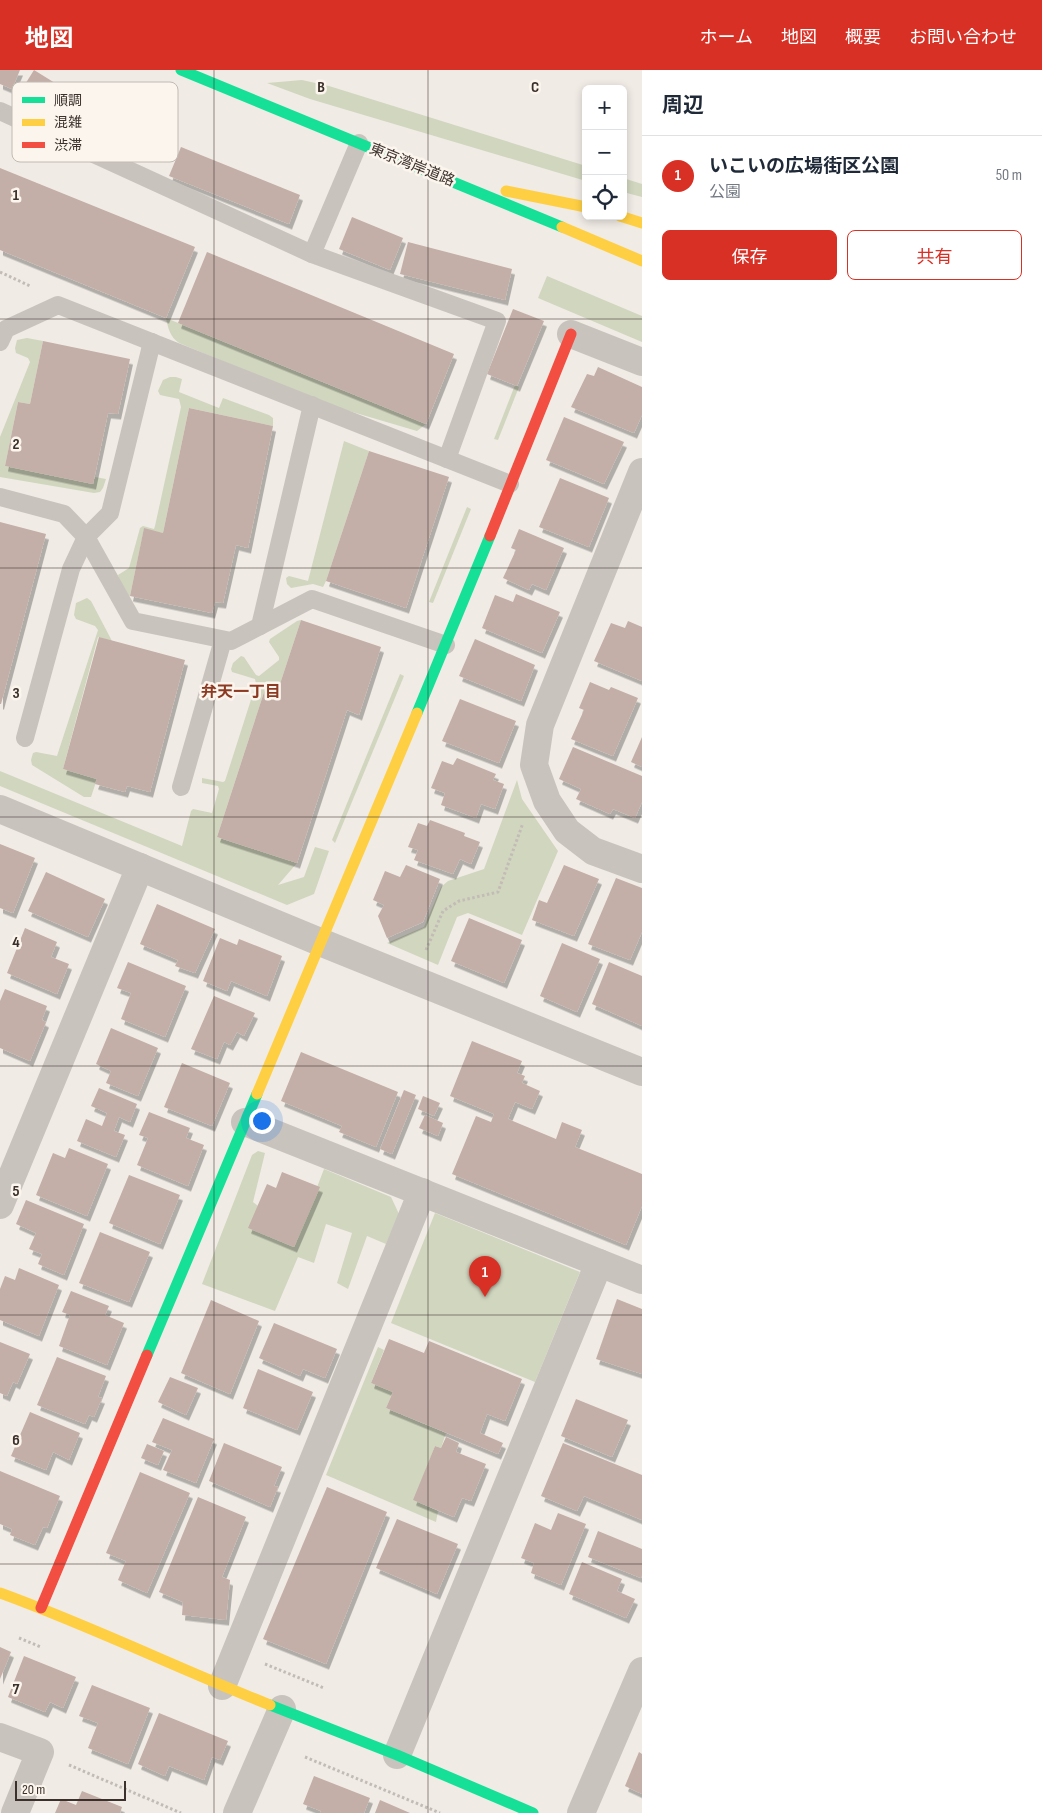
<!DOCTYPE html>
<html lang="ja">
<head>
<meta charset="utf-8">
<style>
  body { margin:0; font-family:"Sofia Sans Condensed","Noto Sans JP",sans-serif; background:#f2f2f3; color:#1f2937 }
  .controls { position:absolute; right:15px; top:15px; display:grid; overflow:hidden; border-radius:8px; box-shadow:0 2px 8px #0003 }
  .controls button { width:45px; height:45px; display:grid; place-items:center; padding:0; border:0; border-bottom:1px solid #e0e1e3; background:#fff; color:#1f2937; font:25px sans-serif }
  .scale { position:absolute; left:15px; bottom:12px; width:111px; box-sizing:border-box; padding-left:5px; border:2px solid #3b302b; border-top:0; font-size:14px; line-height:18px; white-space:nowrap; color:#3b302b; -webkit-text-stroke:4px #fbf5ee; paint-order:stroke }
  .you { position:absolute; left:261px; top:1050px; width:18px; height:18px; margin:-12px; border:4px solid #fff; border-radius:50%; background:#1a73e8; box-shadow:0 0 0 8px #1a73e833 }
  .badge { display:grid; place-items:center; width:32px; height:32px; border-radius:50%; background:#d93025; color:#fff; font-size:16px; font-weight:700 }
  .pin { position:absolute; translate:-50% -41px; filter:drop-shadow(0 1px 2px #0008) }
  .pin::after { content:''; position:absolute; top:26px; width:18px; height:15px; background:inherit; clip-path:polygon(0 0,100% 0,50% 100%) }
  .list { margin:0; padding:0; list-style:none }
  h2 { display:flex; justify-content:space-between; align-items:center; height:65px; margin:0; padding:0 20px; font-size:21px }
  h2 small { font-size:16px; font-weight:400; color:#747a83 }
  .list li { display:grid; grid-template-columns:32px 1fr auto; gap:15px; align-items:center; box-sizing:border-box; height:80px; padding:0 20px; border-top:1px solid #e0e1e3 }
  .list b { display:block; font-size:19px; white-space:nowrap }
  .list p { margin:0; font-size:16px; white-space:nowrap; color:#747a83 }
  .list em { font-size:16px; font-style:normal; color:#747a83 }
  .actions { display:flex; gap:10px; padding:15px 20px }
  .actions a { flex:1; padding:11px 0; border:1px solid #d93025; border-radius:8px; text-align:center; font-size:18px; color:#d93025 }
  .actions .main { background:#d93025; color:#fff }
  .icon { flex:none; width:28px; height:28px; fill:none; stroke:currentColor; stroke-width:2; stroke-linecap:round; stroke-linejoin:round }
  .map { position:relative; flex:none; width:642px; height:1743px; overflow:hidden }
  header { display:flex; align-items:center; gap:30px; box-sizing:border-box; height:70px; padding:0 25px; background:#d93025; color:#fff }
  header strong { font-size:24px }
  nav { display:flex; gap:28px; margin-inline-start:auto; font-size:18px }
  main { display:flex }
  aside { flex:1; background:#fff }
  .map>svg:first-child { display:block }
</style>
</head>
<body>
<header>
<strong>地図</strong>
<nav><a>ホーム</a><a>地図</a><a>概要</a><a>お問い合わせ</a></nav>
</header>
<main>
<div class="map">
<svg width="642" height="1743" viewBox="0 0 642 1743">
  <defs>
    <filter id="shadow"><feDropShadow dx="3" dy="5.5" stdDeviation="0" flood-color="#0004"/></filter>
  </defs>
  <rect width="100%" height="100%" fill="#f0ebe5"/>
  <g fill="#d1d6bf">
    <polygon points="302,10 329,16 586,96 586,111 310,29 267,13"/>
    <polygon points="623,108 642,114 642,127 623,122"/>
    <polygon points="547,206 642,246 642,272 538,228"/>
    <path d="M166,248L426,354L417,361L332,336L179,273C170,267 168,258 166,248Z"/>
    <polygon points="27,268 43,271 30,334 18,332 5,396 93,414 95,407 106,409 103,418 100,422 94,423 0,407 0,367 30,292 28,288 16,283 15,278 17,270"/>
    <polygon points="170,307 176,307 182,309 179,322 219,338 223,328 269,345 273,348 273,356 189,338 163,463 144,459 130,526 124,525 118,505 129,498 140,458 143,456 154,459 155,456 181,337 179,329 160,325 158,321 163,310"/>
    <polygon points="515,315 519,317 498,370 494,369"/>
    <polygon points="344,371 369,381 326,511 323,517 313,514 291,518 287,514 286,508 289,506 308,511"/>
    <polygon points="467,437 471,439 433,533 429,532"/>
    <polygon points="87,528 91,531 112,571 98,567 63,699 97,709 91,727 84,727 32,695 31,690 33,683 36,682 57,686 98,560 95,556 76,549 74,545 76,533"/>
    <polygon points="301,550 279,617 267,613 217,767 297,793 278,815 304,807 315,777 329,781 314,824 287,835 0,716 0,701 182,776 191,741 193,739 212,743 219,719 218,716 202,713 202,708 223,712 225,711 256,614 255,609 232,602 231,599 233,593 241,586 244,587 256,605 259,606 279,590 279,587 269,572 270,569 297,551"/>
    <polygon points="400,604 404,606 335,773 332,770"/>
    <polygon points="517,710 522,729 558,781 522,865 468,843 457,847 438,895 387,873 424,857 441,817 448,811 484,799"/>
    <polygon points="258,1081 265,1083 253,1132 258,1136 249,1158 294,1177 324,1099 391,1127 399,1144 386,1174 367,1166 348,1219 337,1213 352,1163 326,1154 314,1193 298,1187 275,1241 202,1214 252,1085"/>
    <polygon points="435,1143 580,1202 535,1312 391,1253"/>
    <polygon points="378,1277 384,1280 371,1313 393,1322 386,1338 446,1363 441,1378 435,1376 414,1430 438,1441 436,1452 326,1405"/>
  </g>
  <g fill="#c3afa7" filter="url(#shadow)">
    <polygon points="0,0 20,0 12,19 0,14"/>
    <polygon points="34,0 55,13 40,37 19,24"/>
    <polygon points="181,77 300,125 289,154 169,106"/>
    <polygon points="0,98 195,177 166,248 0,180"/>
    <polygon points="352,147 403,168 390,200 339,179"/>
    <polygon points="408,172 512,199 505,230 400,204"/>
    <polygon points="207,182 454,284 426,354 178,253"/>
    <polygon points="513,239 544,251 517,316 487,304"/>
    <polygon points="43,271 130,289 118,344 108,343 93,414 5,396 18,332 30,334"/>
    <polygon points="598,297 642,317 642,345 634,363 571,337 587,304 594,306"/>
    <polygon points="189,338 273,356 248,478 236,475 223,533 215,532 212,543 130,526 144,458 163,463"/>
    <polygon points="564,347 624,372 604,414 546,390"/>
    <polygon points="369,381 449,407 406,538 326,511"/>
    <polygon points="560,408 609,428 589,477 539,457"/>
    <polygon points="0,452 46,464 1,634 0,634"/>
    <polygon points="519,459 564,478 546,520 532,514 529,520 503,508 516,480 511,478"/>
    <polygon points="516,524 560,542 542,583 482,558 495,525 513,532"/>
    <polygon points="301,550 381,577 359,645 347,640 297,793 217,767 267,613 279,617"/>
    <polygon points="628,551 642,557 642,611 594,591 611,553 625,558"/>
    <polygon points="99,567 185,590 150,722 127,716 125,722 95,714 97,709 63,699"/>
    <polygon points="475,569 535,595 521,631 459,606"/>
    <polygon points="590,612 609,620 611,617 638,628 613,686 571,669 584,640 579,638"/>
    <polygon points="460,629 516,651 499,693 442,671"/>
    <polygon points="642,667 642,697 631,692"/>
    <polygon points="573,677 642,706 642,732 635,748 613,739 610,744 576,729 581,719 559,709"/>
    <polygon points="457,688 496,704 493,710 504,714 495,739 481,734 476,748 441,735 445,723 431,718 442,691 453,695"/>
    <polygon points="430,750 465,763 464,766 480,772 471,794 460,789 453,804 414,790 418,780 408,777 418,753 427,756"/>
    <polygon points="0,774 35,788 13,843 0,838"/>
    <polygon points="406,795 440,809 423,852 387,868 378,846 384,835 373,830 385,801 400,807"/>
    <polygon points="564,795 599,809 574,866 532,850 539,830 547,833"/>
    <polygon points="46,802 105,829 88,867 28,841"/>
    <polygon points="616,808 642,818 642,862 630,890 588,874"/>
    <polygon points="157,834 215,859 195,903 175,896 178,890 140,874"/>
    <polygon points="469,848 522,870 504,913 451,891"/>
    <polygon points="25,858 57,872 51,887 69,894 57,924 7,903"/>
    <polygon points="220,868 237,875 239,869 282,886 267,926 231,911 227,921 203,911"/>
    <polygon points="562,873 600,889 577,942 540,926"/>
    <polygon points="128,892 186,916 165,967 121,949 131,923 117,918"/>
    <polygon points="609,892 642,906 642,956 592,934"/>
    <polygon points="5,919 47,936 42,950 46,952 30,991 0,978 0,931"/>
    <polygon points="214,926 255,943 244,966 237,962 230,975 224,972 217,989 191,979"/>
    <polygon points="111,958 158,978 138,1026 106,1013 111,1001 96,994"/>
    <polygon points="472,971 522,991 517,1003 525,1006 522,1013 540,1021 532,1039 515,1032 508,1049 556,1069 562,1052 582,1060 575,1077 642,1104 642,1136 626,1175 452,1104 476,1046 491,1052 494,1044 450,1026"/>
    <polygon points="301,982 398,1022 376,1077 339,1062 342,1056 281,1031"/>
    <polygon points="182,993 230,1013 212,1056 164,1037"/>
    <polygon points="99,1018 137,1034 130,1052 119,1047 114,1061 125,1065 116,1087 77,1071 86,1049 102,1056 107,1043 91,1036"/>
    <polygon points="404,1020 416,1025 392,1084 380,1079"/>
    <polygon points="423,1026 440,1033 434,1046 418,1039"/>
    <polygon points="149,1042 190,1058 186,1068 204,1075 188,1116 137,1095 148,1068 139,1065"/>
    <polygon points="425,1045 443,1053 438,1066 419,1058"/>
    <polygon points="69,1078 108,1094 87,1146 36,1125 53,1083 65,1088"/>
    <polygon points="282,1102 320,1117 294,1177 248,1158 267,1114 276,1118"/>
    <polygon points="129,1105 180,1125 160,1174 109,1153"/>
    <polygon points="26,1130 84,1154 64,1205 38,1194 42,1184 29,1179 36,1163 16,1154"/>
    <polygon points="100,1162 150,1182 129,1232 79,1213"/>
    <polygon points="19,1198 59,1215 39,1266 0,1250 0,1219 5,1206 15,1210"/>
    <polygon points="71,1221 109,1236 105,1245 124,1253 107,1295 59,1276 70,1245 62,1242"/>
    <polygon points="617,1229 642,1239 642,1304 596,1289"/>
    <polygon points="211,1230 259,1251 230,1324 181,1303"/>
    <polygon points="274,1253 337,1279 325,1308 303,1299 300,1306 259,1288"/>
    <polygon points="389,1269 424,1283 429,1271 522,1309 505,1351 487,1344 480,1363 503,1373 498,1384 386,1338 393,1322 371,1313"/>
    <polygon points="0,1272 30,1284 17,1314 13,1312 7,1326 0,1323"/>
    <polygon points="57,1287 106,1306 98,1327 102,1328 94,1347 89,1345 85,1354 37,1335"/>
    <polygon points="258,1299 313,1322 297,1360 243,1338"/>
    <polygon points="170,1307 198,1318 186,1345 158,1332"/>
    <polygon points="576,1329 628,1350 612,1387 561,1366"/>
    <polygon points="30,1342 80,1363 69,1390 53,1382 46,1400 11,1386"/>
    <polygon points="163,1348 214,1369 196,1413 163,1400 172,1380 152,1372"/>
    <polygon points="446,1367 459,1373 456,1382 486,1394 471,1431 462,1428 454,1447 413,1430 435,1376 441,1378"/>
    <polygon points="224,1373 282,1397 274,1416 278,1417 270,1437 209,1411"/>
    <polygon points="563,1373 642,1405 642,1450 584,1426 577,1441 541,1426"/>
    <polygon points="147,1374 164,1381 158,1395 141,1388"/>
    <polygon points="0,1401 60,1426 47,1458 43,1457 35,1475 10,1465 12,1459 0,1454"/>
    <polygon points="140,1402 190,1423 147,1523 118,1510 126,1491 106,1483"/>
    <polygon points="327,1417 387,1442 326,1594 263,1569"/>
    <polygon points="198,1427 246,1447 222,1507 230,1510 226,1550 182,1545 183,1532 159,1522"/>
    <polygon points="558,1443 586,1454 561,1515 531,1503 534,1493 521,1488 535,1453 551,1460"/>
    <polygon points="397,1449 458,1474 437,1524 376,1498"/>
    <polygon points="598,1461 642,1479 642,1505 641,1508 588,1487"/>
    <polygon points="582,1492 622,1509 617,1521 635,1529 626,1548 569,1524"/>
    <polygon points="0,1577 11,1582 0,1609"/>
    <polygon points="24,1586 76,1607 63,1638 50,1632 45,1642 8,1627"/>
    <polygon points="92,1615 150,1638 128,1694 88,1678 98,1653 79,1646"/>
    <polygon points="159,1643 228,1671 220,1690 212,1687 204,1710 169,1696 165,1706 138,1694"/>
    <polygon points="639,1682 642,1684 642,1724 625,1716"/>
    <polygon points="314,1706 370,1728 364,1743 320,1743 321,1741 303,1734"/>
    <polygon points="82,1721 122,1737 120,1743 55,1743 61,1729 76,1735"/>
    <polygon points="380,1730 410,1743 375,1743"/>
  </g>
  <g fill="none" stroke-linecap="round" stroke-linejoin="round">
    <g stroke="#c2bbb6" stroke-width="3" stroke-dasharray="2.5 2.5" stroke-linecap="butt">
      <polyline points="0,202 30,216"/>
      <polyline points="426,880 443,841 459,831 498,822 523,753"/>
      <polyline points="19,1568 41,1577"/>
      <polyline points="265,1594 324,1618"/>
      <polyline points="305,1687 440,1743"/>
      <polyline points="69,1695 181,1743"/>
    </g>
    <g stroke="#c9c3be" stroke-width="18">
      <polyline points="0,41 312,184 497,251 447,389"/>
      <polyline points="312,184 359,73"/>
      <polyline points="0,272 6,259 58,235 510,414"/>
      <polyline points="0,427 64,444 86,467 133,551 231,571 312,529 446,575"/>
      <polyline points="260,556 312,335"/>
      <polyline points="25,668 71,499 86,467 110,443 152,272"/>
      <polyline points="181,717 223,570"/>
    </g>
    <g stroke="#c9c3be" stroke-width="28">
      <polyline points="571,264 642,292"/>
      <polyline points="642,402 540,655 534,695 547,731 567,761 593,781 642,799"/>
      <polyline points="0,739 320,872 642,1002"/>
      <polyline points="245,1052 642,1210"/>
      <polyline points="0,1135 140,797"/>
      <polyline points="222,1616 422,1122"/>
      <polyline points="0,1667 40,1682 15,1743"/>
      <polyline points="397,1685 599,1193"/>
      <polyline points="237,1743 282,1639"/>
      <polyline points="581,1743 642,1601"/>
    </g>
    <g stroke="#16e098" stroke-width="11">
      <polyline points="181,0 562,157"/>
      <polyline points="417,643 490,466"/>
      <polyline points="147,1285 257,1024"/>
      <polyline points="270,1635 397,1685 533,1743"/>
    </g>
    <g stroke="#ffcf43" stroke-width="11">
      <polyline points="506,121 586,137"/>
      <polyline points="620,146 642,153"/>
      <polyline points="562,157 642,191"/>
      <polyline points="257,1024 417,643"/>
      <path d="M0,1523C91,1556 179,1599 270,1635"/>
    </g>
    <g stroke="#f24e42" stroke-width="11">
      <polyline points="490,466 571,264"/>
      <polyline points="41,1538 147,1285"/>
    </g>
  </g>
  <path fill="none" stroke="#3b302b" stroke-width="1" stroke-opacity="0.55" d="M214,0V1743M428,0V1743M0,249H642M0,498H642M0,747H642M0,996H642M0,1245H642M0,1494H642"/>
  <g text-anchor="middle" dominant-baseline="central" stroke-width="5" stroke-linejoin="round" paint-order="stroke">
    <g font-size="15" fill="#3b302b" stroke="#fbf5ee">
      <text transform="translate(412 95) rotate(22)">東京湾岸道路</text>
    </g>
    <g font-size="16" font-weight="bold" fill="#8c3b22" stroke="#fbf5ee">
      <text x="241" y="622">弁天一丁目</text>
    </g>
  </g>
  <rect x="12" y="12" width="166" height="80" rx="8" fill="#fbf5ee" stroke="#c1bab4" stroke-width="1"/>
  <rect x="22" y="27" width="23" height="6" fill="#16e098"/>
  <rect x="22" y="49" width="23" height="7" fill="#ffcf43"/>
  <rect x="22" y="72" width="23" height="6" fill="#f24e42"/>
  <g font-size="14" fill="#3b302b">
    <text x="54" y="35">順調</text>
    <text x="54" y="57">混雑</text>
    <text x="54" y="80">渋滞</text>
  </g>
  <g font-size="16" text-anchor="middle" font-weight="bold" fill="#3b302b" stroke="#fbf5ee" stroke-width="5" stroke-linejoin="round" paint-order="stroke">
    <text x="321" y="22">B</text>
    <text x="535" y="22">C</text>
    <text x="16" y="130">1</text>
    <text x="16" y="379">2</text>
    <text x="16" y="628">3</text>
    <text x="16" y="877">4</text>
    <text x="16" y="1126">5</text>
    <text x="16" y="1375">6</text>
    <text x="16" y="1624">7</text>
  </g>
</svg>
<div class="controls">
<button>+</button>
<button>−</button>
<button><svg class="icon" aria-label="locate" viewBox="0 0 24 24"><circle cx="12" cy="12" r="6"/><path d="M12 2v4M12 18v4M2 12h4M18 12h4"/></svg></button>
</div>
<div class="scale">20 m</div>
<div class="you"></div>
<div class="pin badge" style="left:485px;top:1227px">1</div>
</div>
<aside>
<h2>周辺<small></small></h2>
<ul class="list">
<li><span class="badge">1</span><div><b>いこいの広場街区公園</b><p>公園</p></div><em>50 m</em></li>
</ul>
<div class="actions"><a class="main">保存</a><a>共有</a></div>
</aside>
</main>
</body>
</html>
